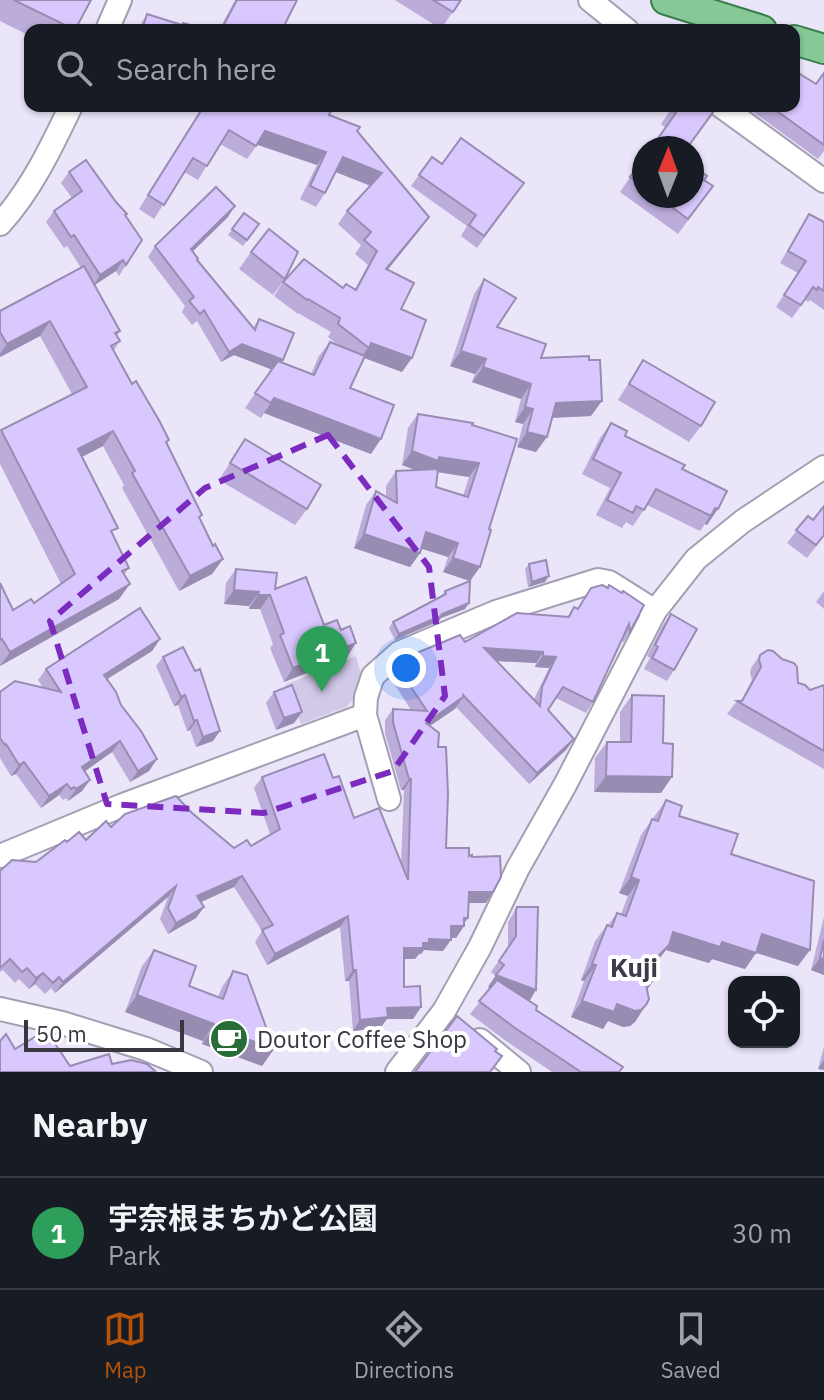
<!DOCTYPE html>
<html lang="en">
<head>
<meta charset="utf-8">
<style>
  body { margin:0; font-family:"IBM Plex Sans","Noto Sans JP",sans-serif; background:#242831; color:#f1f3f6 }
  .controls { position:absolute; right:24px; bottom:24px; display:grid; overflow:hidden; border-radius:16px; box-shadow:0 2px 6px #0004 }
  .controls button { width:72px; height:72px; display:grid; place-items:center; padding:0; border:0; border-bottom:2px solid #363941; background:#171b24; color:#f1f3f6; font:40px sans-serif }
  .compass { position:absolute; left:632px; top:136px; width:72px; height:72px; border-radius:50%; background:#171b24; box-shadow:0 2px 6px #0004; rotate:1deg }
  .scale { position:absolute; left:24px; bottom:20px; width:160px; box-sizing:border-box; padding-left:8px; border:4px solid #39363f; border-top:0; font-size:22px; line-height:28px; white-space:nowrap; color:#39363f; -webkit-text-stroke:6px #fff; paint-order:stroke }
  .you { position:absolute; left:406px; top:668px; width:28px; height:28px; margin:-20px; border:6px solid #fff; border-radius:50%; background:#1a73e8; box-shadow:0 0 0 12px #1a73e833 }
  .badge { display:grid; place-items:center; width:52px; height:52px; border-radius:50%; background:#b45309; color:#fff; font-size:26px; font-weight:700 }
  .pin { position:absolute; translate:-50% -66px; filter:drop-shadow(0 2px 4px #0008) }
  .pin::after { content:''; position:absolute; top:42px; width:28px; height:24px; background:inherit; clip-path:polygon(0 0,100% 0,50% 100%) }
  .list { margin:0; padding:0; list-style:none }
  h2 { display:flex; justify-content:space-between; align-items:center; height:104px; margin:0; padding:0 32px; font-size:34px }
  h2 small { font-size:26px; font-weight:400; color:#9ea1a6 }
  .list li { display:grid; grid-template-columns:52px 1fr auto; gap:24px; align-items:center; box-sizing:border-box; height:112px; padding:0 32px; border-top:2px solid #363941 }
  .list b { display:block; font-size:30px; white-space:nowrap }
  .list p { margin:0; font-size:26px; white-space:nowrap; color:#9ea1a6 }
  .list em { font-size:26px; font-style:normal; color:#9ea1a6 }
  .icon { flex:none; width:44px; height:44px; fill:none; stroke:currentColor; stroke-width:2; stroke-linecap:round; stroke-linejoin:round }
  .map { position:relative; flex:none; width:824px; height:1072px; overflow:hidden }
  .search { position:absolute; background:#171b24; box-shadow:0 2px 6px #0004; left:24px; right:24px; top:24px; height:88px; display:flex; align-items:center; gap:20px; box-sizing:border-box; padding:0 28px; border-radius:16px; color:#9ea1a6; font-size:30px }
  .sheet { height:216px; background:#171b24 }
  nav { display:flex; justify-content:space-around; align-items:center; box-sizing:border-box; height:112px; border-top:2px solid #363941; background:#171b24; font-size:22px; color:#9ea1a6 }
  nav a { display:grid; justify-items:center; gap:4px }
  nav .on { color:#b45309 }
  .map>svg:first-child { display:block }
</style>
</head>
<body>
<div class="map">
<svg width="824" height="1072" viewBox="0 0 824 1072">
  <rect width="100%" height="100%" fill="#ebe5fa"/>
  <polygon fill="#d2c9e9" points="356,656 361,674 354,699 346,707 301,724 285,685"/>
  <g fill="none" stroke-linecap="round" stroke-linejoin="round">
    <defs>
      <g id="minor">
        <polyline points="590,0 627,30"/>
        <polyline points="107,30 120,0"/>
        <polyline points="721,106 824,181"/>
        <path d="M0,224C31,190 51,148 71,106"/>
        <polyline points="389,799 365,715 366,697 373,676 399,653 496,612 598,580 609,582 655,611"/>
        <polyline points="0,856 123,805 365,715"/>
        <polyline points="0,1009 62,1023 146,1049 201,1072"/>
        <polyline points="480,1040 519,1072"/>
        <polyline points="397,1072 444,1011 480,947 518,868 565,785 655,611 696,559 743,521 824,467"/>
      </g>
      <g id="major">
        <polyline points="666,0 762,30"/>
        <polyline points="794,40 824,49"/>
      </g>
    </defs>
    <use href="#minor" stroke="#a49eb2" stroke-width="26"/>
    <use href="#major" stroke="#387e4b" stroke-width="32"/>
    <use href="#minor" stroke="#fff" stroke-width="22"/>
    <use href="#major" stroke="#87c897" stroke-width="28"/>
  </g>
  <g fill="#bbacda" fill-rule="evenodd">
    <polygon points="0,0 91,0 74,30 30,30 30,36 0,21"/>
    <polygon points="235,0 297,0 282,30 219,30"/>
    <polygon points="395,0 461,0 441,29"/>
    <polygon points="147,14 182,25 208,30 137,30"/>
    <polygon points="824,73 824,151 818,159 748,108 750,106 794,106 816,84"/>
    <polygon points="203,106 333,106 329,115 360,127 357,132 429,217 387,270 401,309 402,372 364,358 350,388 371,454 264,413 261,418 245,408 272,369 234,355 221,362 197,321 192,325 182,312 185,306 148,257 155,246 228,217 193,251 197,260 253,328 259,319 283,360 281,363 311,374 319,356 330,342 338,345 328,337 331,332 298,313 298,314 274,296 283,282 355,289 368,265 355,254 361,245 338,224 347,211 370,186 336,172 325,193 316,207 300,199 317,165 257,145 247,159 220,144 198,180 184,172 154,219 139,209"/>
    <polygon points="673,106 714,106 666,128 661,124"/>
    <polygon points="432,157 442,164 524,183 477,248 461,236 467,226 411,186"/>
    <polygon points="644,157 644,196 692,196 713,186 678,234 620,192"/>
    <polygon points="69,172 126,215 126,265 119,276 116,271 94,285 120,331 117,336 120,341 114,350 132,384 169,440 167,443 200,518 213,546 223,559 212,574 179,591 132,506 122,488 124,485 103,446 82,457 113,535 129,568 124,575 119,599 0,666 0,583 13,610 34,603 61,584 0,464 0,432 72,394 40,336 0,357 0,311 81,268 67,246 64,248 46,222 54,211 72,198 61,183"/>
    <polygon points="244,213 259,224 243,246 228,235"/>
    <polygon points="809,214 824,222 824,310 810,300 808,302 805,300 792,318 776,307 798,273 780,263"/>
    <polygon points="251,252 285,279 273,295 239,269"/>
    <polygon points="484,279 497,327 541,358 591,416 552,418 536,452 517,447 523,424 515,422 521,399 472,382 475,374 450,366 474,294"/>
    <polygon points="643,360 701,426 689,442 618,400"/>
    <path d="M418,414L473,423L489,529L480,567L470,581L443,572L448,557L421,548L420,553L410,567L354,548L366,505L376,491L386,497V486L396,471L416,470L402,465L408,428ZM437,472L469,477L463,496L436,487Z"/>
    <polygon points="611,423 625,436 682,469 727,491 707,525 705,524 700,531 647,505 633,526 626,522 622,528 596,515 610,488 582,474 600,438"/>
    <polygon points="245,439 307,509 295,525 219,480"/>
    <polygon points="808,516 813,520 824,536 807,558 787,543"/>
    <polygon points="529,564 545,582 528,587 525,569"/>
    <polygon points="236,569 275,589 324,625 347,657 284,682 270,648 273,644 260,609 249,609 249,606 224,604 226,583"/>
    <path d="M591,588H607L622,593L630,632L623,643L622,640L593,702L586,713L556,698L548,710L574,739L566,750L529,784L456,707L430,726L438,747L446,848L469,856L486,903H468V918L464,923V926L456,938H451L443,951L424,950L421,954H419L415,959H404V987L421,1007L413,1019H387L380,1028L353,1031L349,981H345L340,927L267,965L255,942L262,931L234,887L201,902L204,907L196,918L168,934L160,919L168,897L55,993L51,988L45,994L35,984L29,989L19,979L15,983L3,970L0,972V871L36,862L67,842L86,840L111,827L192,813L234,848L251,846L270,834L254,788L262,777L333,778L354,818L401,863L404,790H401L385,733V720L393,709L411,710L391,679L398,668L411,659L414,654L567,617L574,607L578,608ZM496,661L536,663L535,667L549,668L534,699Z"/>
    <polygon points="445,591 469,603 465,609 441,618 439,621 395,640 389,628 393,622 441,597"/>
    <polygon points="824,591 824,609 816,602"/>
    <polygon points="671,614 674,670 667,681 644,669 650,658 647,656 663,625"/>
    <polygon points="160,639 152,651 107,679 121,705 157,759 149,771 130,782 112,752 85,771 90,780 82,791 68,801 66,798 63,800 59,795 41,808 16,774 11,776 0,758 0,692 43,688 38,680 46,669"/>
    <polygon points="760,655 798,683 810,690 824,685 824,769 727,714 737,701 741,701 752,680 750,673 751,668"/>
    <polygon points="163,657 213,741 196,747 190,730 187,731 178,705 174,706 156,666"/>
    <polygon points="274,692 302,712 294,723 276,730 266,703"/>
    <polygon points="632,695 661,793 594,792 595,758 607,742 620,742 620,712"/>
    <polygon points="666,800 679,816 731,854 798,966 756,953 745,969 712,959 709,963 666,950 658,961 657,976 647,990 635,1022 630,1026 623,1027 608,1021 603,1029 571,1017 584,981 581,980 595,941 607,925 608,925 617,913 621,914 628,896 619,893 641,835"/>
    <polygon points="517,907 529,1001 536,1010 619,1072 552,1072 506,1041 470,1014 491,988 488,987 496,976 491,972 508,947 508,922"/>
    <polygon points="824,917 824,975 811,970"/>
    <polygon points="154,950 189,986 218,997 222,987 233,971 274,1049 262,1066 202,1044 203,1041 125,1012 142,966"/>
    <polygon points="824,1047 824,1070 818,1069"/>
  </g>
  <g fill="#988cb2">
    <polygon points="265,131 326,152 317,165 256,144"/>
    <polygon points="343,157 382,173 372,186 333,171"/>
    <polygon points="235,206 228,217 184,260 191,249"/>
    <polygon points="429,217 419,231 377,283 386,269"/>
    <polygon points="123,260 116,271 93,286 100,275"/>
    <polygon points="50,321 40,336 0,357 0,354 7,344"/>
    <polygon points="371,343 412,358 402,372 362,357"/>
    <polygon points="242,344 283,360 275,371 234,355 221,362 229,352"/>
    <polygon points="461,351 486,359 475,374 450,366"/>
    <polygon points="483,367 531,384 521,399 472,382"/>
    <polygon points="274,398 381,439 371,454 264,413"/>
    <polygon points="602,401 591,416 546,418 556,403"/>
    <polygon points="525,407 533,409 523,424 515,422"/>
    <polygon points="113,431 103,446 68,464 78,449"/>
    <polygon points="527,432 547,437 536,452 517,447"/>
    <polygon points="412,451 479,463 469,477 431,471 428,475 402,465"/>
    <polygon points="715,508 718,509 707,525 705,524"/>
    <polygon points="426,532 458,543 448,557 416,547"/>
    <polygon points="364,534 420,553 410,567 354,548"/>
    <polygon points="453,558 480,567 470,581 443,572"/>
    <polygon points="223,559 212,574 179,591 190,576"/>
    <polygon points="549,576 545,582 528,587 532,582"/>
    <polygon points="130,584 119,599 0,666 10,652"/>
    <polygon points="234,590 259,592 249,606 224,604"/>
    <polygon points="258,595 270,595 260,609 249,609"/>
    <polygon points="469,603 465,609 441,618 439,621 395,640 399,634 442,614"/>
    <polygon points="160,639 152,651 96,686 104,675"/>
    <polygon points="356,643 347,657 284,682 293,668"/>
    <polygon points="484,648 543,652 536,663 476,660"/>
    <polygon points="543,656 556,657 549,668 535,667"/>
    <polygon points="185,695 178,705 174,706 181,697"/>
    <polygon points="463,697 455,709 418,734 426,723"/>
    <polygon points="302,712 294,723 276,730 284,718"/>
    <polygon points="197,720 190,730 187,731 194,721"/>
    <polygon points="220,731 213,741 196,747 203,737"/>
    <polygon points="574,739 566,750 529,784 537,773"/>
    <polygon points="120,741 112,752 74,779 82,767"/>
    <polygon points="157,759 149,771 130,782 138,771"/>
    <polygon points="24,762 16,774 11,776 19,765"/>
    <polygon points="606,776 672,777 661,793 594,792"/>
    <polygon points="409,779 411,779 404,790 401,790"/>
    <polygon points="90,780 82,791 68,801 76,789"/>
    <polygon points="67,784 59,795 41,808 49,796"/>
    <polygon points="242,876 234,887 190,907 197,896"/>
    <polygon points="631,877 639,880 628,896 619,893"/>
    <polygon points="176,886 168,897 55,993 63,982"/>
    <polygon points="469,892 493,892 486,903 461,903"/>
    <polygon points="204,907 196,918 168,934 176,923"/>
    <polygon points="348,916 340,927 267,965 275,954"/>
    <polygon points="464,918 468,918 462,926 464,926 456,938 444,937 451,926"/>
    <polygon points="673,932 722,942 756,953 745,969 712,959 709,963 666,950 657,961 645,973"/>
    <polygon points="762,934 810,950 798,966 751,951"/>
    <polygon points="429,939 451,940 443,951 424,950 421,954 419,954 415,959 396,959 404,948 423,943"/>
    <polygon points="820,958 824,959 824,975 811,970"/>
    <polygon points="592,964 596,965 584,981 581,980"/>
    <polygon points="353,970 356,970 349,981 345,981"/>
    <polygon points="43,973 35,984 29,989 36,978"/>
    <polygon points="496,975 536,990 529,1002 488,987"/>
    <polygon points="657,976 645,992 646,985"/>
    <polygon points="137,995 214,1024 203,1041 125,1012"/>
    <polygon points="582,1001 617,1004 646,1005 635,1022 630,1026 623,1027 608,1021 603,1029 571,1017"/>
    <polygon points="421,1007 413,1019 387,1019 380,1028 353,1031 360,1020 387,1008"/>
    <polygon points="214,1027 274,1049 262,1066 202,1044"/>
    <polygon points="824,1060 824,1070 818,1069"/>
  </g>
  <g fill="#d9c8fe" stroke="#988cb2" stroke-width="2" fill-rule="evenodd">
    <polygon points="14,0 91,0 75,30"/>
    <polygon points="237,0 297,0 282,30 221,30"/>
    <polygon points="433,0 461,0 453,12"/>
    <polygon points="147,14 182,25 183,23 208,30 142,30"/>
    <polygon points="824,73 824,145 770,106 794,106 794,82 800,74 816,84"/>
    <polygon points="204,106 333,106 329,115 360,127 357,131 429,217 386,269 414,283 401,309 426,320 412,358 371,343 369,348 338,324 340,318 308,299 307,300 283,282 304,259 343,288 346,284 356,290 377,251 364,240 371,232 347,211 382,173 343,157 325,193 310,186 326,152 265,131 256,146 229,130 207,166 193,158 164,205 148,195"/>
    <polygon points="673,106 714,106 716,108 687,148 651,148 676,113 671,109"/>
    <polygon points="461,138 524,183 484,236 469,225 476,215 419,175 432,157 442,164"/>
    <polygon points="644,157 644,187 630,177"/>
    <polygon points="86,160 116,202 127,214 125,215 142,240 126,265 123,260 100,275 74,235 71,237 54,211 82,191 69,172"/>
    <polygon points="692,165 707,176 704,180 713,186 688,219 657,196 692,196"/>
    <polygon points="216,187 235,206 191,249 198,259 197,260 255,330 259,319 294,333 283,360 242,344 229,352 204,310 200,314 189,301 194,297 155,246"/>
    <polygon points="244,213 259,224 247,240 232,229"/>
    <polygon points="809,214 824,222 824,291 818,287 817,290 813,287 801,305 784,295 806,261 788,251"/>
    <polygon points="269,229 298,252 285,279 251,252"/>
    <polygon points="84,266 120,331 115,333 120,341 111,346 132,384 136,381 160,422 169,440 166,442 202,515 199,517 213,546 215,544 223,559 190,576 142,491 132,473 135,471 113,431 78,449 118,528 111,531 129,568 122,571 130,584 10,652 2,639 0,640 0,583 13,610 31,599 34,603 75,574 1,430 87,387 50,321 7,344 0,332 0,311"/>
    <polygon points="484,279 516,298 497,327 546,344 541,358 589,356 589,360 600,360 602,401 556,403 547,437 527,432 533,409 525,407 531,384 483,367 486,359 461,351"/>
    <polygon points="330,342 365,356 350,388 394,405 381,439 274,398 271,403 255,393 278,361 314,375"/>
    <polygon points="643,360 715,402 701,426 629,384"/>
    <polygon points="418,414 473,423 472,425 517,439 489,529 491,530 480,567 453,558 458,543 426,532 420,553 364,534 376,491 397,503 396,471 438,469 436,487 468,497 479,463 439,457 438,461 412,451"/>
    <polygon points="611,423 627,431 625,436 685,465 682,469 727,491 718,509 715,508 711,516 656,489 644,510 636,506 633,513 607,500 621,473 593,459"/>
    <polygon points="245,439 321,485 307,509 230,463"/>
    <polygon points="824,506 824,535 816,545 796,530 808,516 813,520"/>
    <polygon points="546,560 549,576 532,582 529,564"/>
    <polygon points="236,569 277,573 275,589 306,577 324,625 337,620 341,630 350,626 356,643 293,668 280,635 284,633 270,595 258,595 259,592 234,590"/>
    <polygon points="470,581 469,603 442,614 443,615 399,634 393,622 446,594 445,591"/>
    <path d="M602,585L608,588L609,585L622,593L623,591L644,605L630,632L629,624L593,702L563,687L548,710L574,739L537,773L463,695V697L426,723L439,733L438,747H446L448,794L446,848H469V856L472,855V857L500,856L501,877L493,892H469L468,918H464V926H451V940L429,939V943H423V948H404V987L420,986L421,1007L387,1008L388,1017L360,1020L356,970H353L348,916L275,954L262,930L273,925L242,876L197,896L204,907L176,923L168,908L176,886L63,982L59,977L53,983L43,973L36,978L27,968L22,972L10,959L0,968V871L12,860L36,862L65,840L67,842L79,832L86,840L106,821L111,827L125,814L176,796L192,813L234,848L247,840L251,846L280,829L262,777L324,754L333,778L339,776L354,818L379,808L408,880L411,779H409L393,722V709L427,711L398,668L415,656L414,654L460,635L465,642L517,613L569,617L574,607L578,609L591,588ZM484,648L543,652V656L556,657L542,687L540,706Z"/>
    <polygon points="140,608 160,639 104,675 116,692 121,705 141,731 157,759 138,771 120,741 82,767 90,780 76,789 74,787 71,789 67,784 49,796 24,762 19,765 6,744 5,745 0,738 0,692 15,681 61,692 46,669"/>
    <polygon points="671,614 697,629 674,670 652,658 658,647 655,645"/>
    <polygon points="183,647 195,671 200,669 220,731 203,737 197,720 194,721 185,695 181,697 163,657"/>
    <polygon points="768,650 773,651 782,659 794,663 797,667 798,683 805,685 810,690 824,685 824,751 737,701 742,701 761,667 759,660 760,655"/>
    <polygon points="292,685 302,712 284,718 274,692"/>
    <polygon points="632,695 664,696 663,743 673,744 672,777 606,776 607,742 631,742"/>
    <polygon points="666,800 682,806 679,816 738,834 731,854 814,881 810,950 762,934 756,953 722,942 720,947 673,932 669,945 657,957 659,970 657,976 646,985 649,999 646,1005 641,1010 635,1011 617,1004 614,1012 582,1001 596,965 592,964 607,925 612,927 617,913 626,916 639,880 631,877 652,819 658,821"/>
    <polygon points="517,907 538,907 536,990 496,975 504,965 499,961 516,936 516,910"/>
    <polygon points="824,940 824,959 820,958"/>
    <polygon points="154,950 196,966 189,986 223,999 233,971 247,975 274,1049 214,1027 214,1024 137,995"/>
    <polygon points="497,980 537,1006 536,1010 623,1067 619,1072 581,1072 515,1028 479,1001"/>
    <polygon points="457,1016 497,1049 495,1051 502,1056 490,1072 415,1072"/>
    <polygon points="46,1030 70,1066 109,1054 112,1064 131,1060 147,1064 156,1072 0,1072 0,1041 6,1034 15,1049"/>
  </g>
  <path fill="none" stroke="#7b2cbf" stroke-width="6" stroke-dasharray="16 10" stroke-linejoin="round" d="M328,435L429,567L445,696L393,771L264,813L107,804L50,621L205,488Z"/>
  <defs>
    <symbol id="cafe-disc" viewBox="-11 -11 22 22"><circle r="9.5" fill="#286c37" stroke="#fff"/><path d="M-5.5-4.5H6V0H3Q3 3.5 0 3.5H-2.5Q-5.5 3.5-5.5 0ZM3-3.2v2h1.7v-2ZM-6 4.5H4V6H-6Z" fill="#fff"/></symbol>
  </defs>
  <g fill-rule="evenodd">
    <use href="#cafe-disc" x="207" y="1017" width="44" height="44"/>
  </g>
  <g text-anchor="middle" dominant-baseline="central" stroke-width="8" stroke-linejoin="round" paint-order="stroke">
    <g font-size="24" fill="#39363f" stroke="#fff" text-anchor="start">
      <text x="257" y="1039">Doutor Coffee Shop</text>
    </g>
    <g font-size="26" font-weight="bold" fill="#3f3a4a" stroke="#fff">
      <text x="634" y="967">Kuji</text>
    </g>
  </g>
</svg>
<div class="controls">
<button><svg class="icon" aria-label="locate" viewBox="0 0 24 24"><circle cx="12" cy="12" r="6"/><path d="M12 2v4M12 18v4M2 12h4M18 12h4"/></svg></button>
</div>
<svg class="compass" viewBox="-18 -18 36 36"><path d="M0-13l5 13h-10z" fill="#e53935"/><path d="M0 13l5-13h-10z" fill="#9ea1a6"/></svg>
<div class="scale">50 m</div>
<div class="you"></div>
<div class="pin badge" style="left:322px;top:692px;background:#2e9e5b">1</div>
<div class="search"><svg class="icon" aria-label="search" viewBox="0 0 24 24"><circle cx="10" cy="10" r="6"/><path d="M15 15l6 6"/></svg>Search here</div>
</div>
<section class="sheet">
<h2>Nearby<small></small></h2>
<ul class="list">
<li><span class="badge" style="background:#2e9e5b">1</span><div><b>宇奈根まちかど公園</b><p>Park</p></div><em>30 m</em></li>
</ul>
</section>
<nav>
<a class="on"><svg class="icon" aria-label="map" viewBox="0 0 24 24"><path d="M3 6l6-2 6 2 6-2v14l-6 2-6-2-6 2zM9 4v14M15 6v14"/></svg>Map</a>
<a><svg class="icon" aria-label="directions" viewBox="0 0 24 24"><path d="M12 3l9 9-9 9-9-9zM9 14v-3h6M13 9l2 2-2 2"/></svg>Directions</a>
<a><svg class="icon" aria-label="saved" viewBox="0 0 24 24"><path d="M7 4h10v16l-5-4-5 4z"/></svg>Saved</a>
</nav>
</body>
</html>
